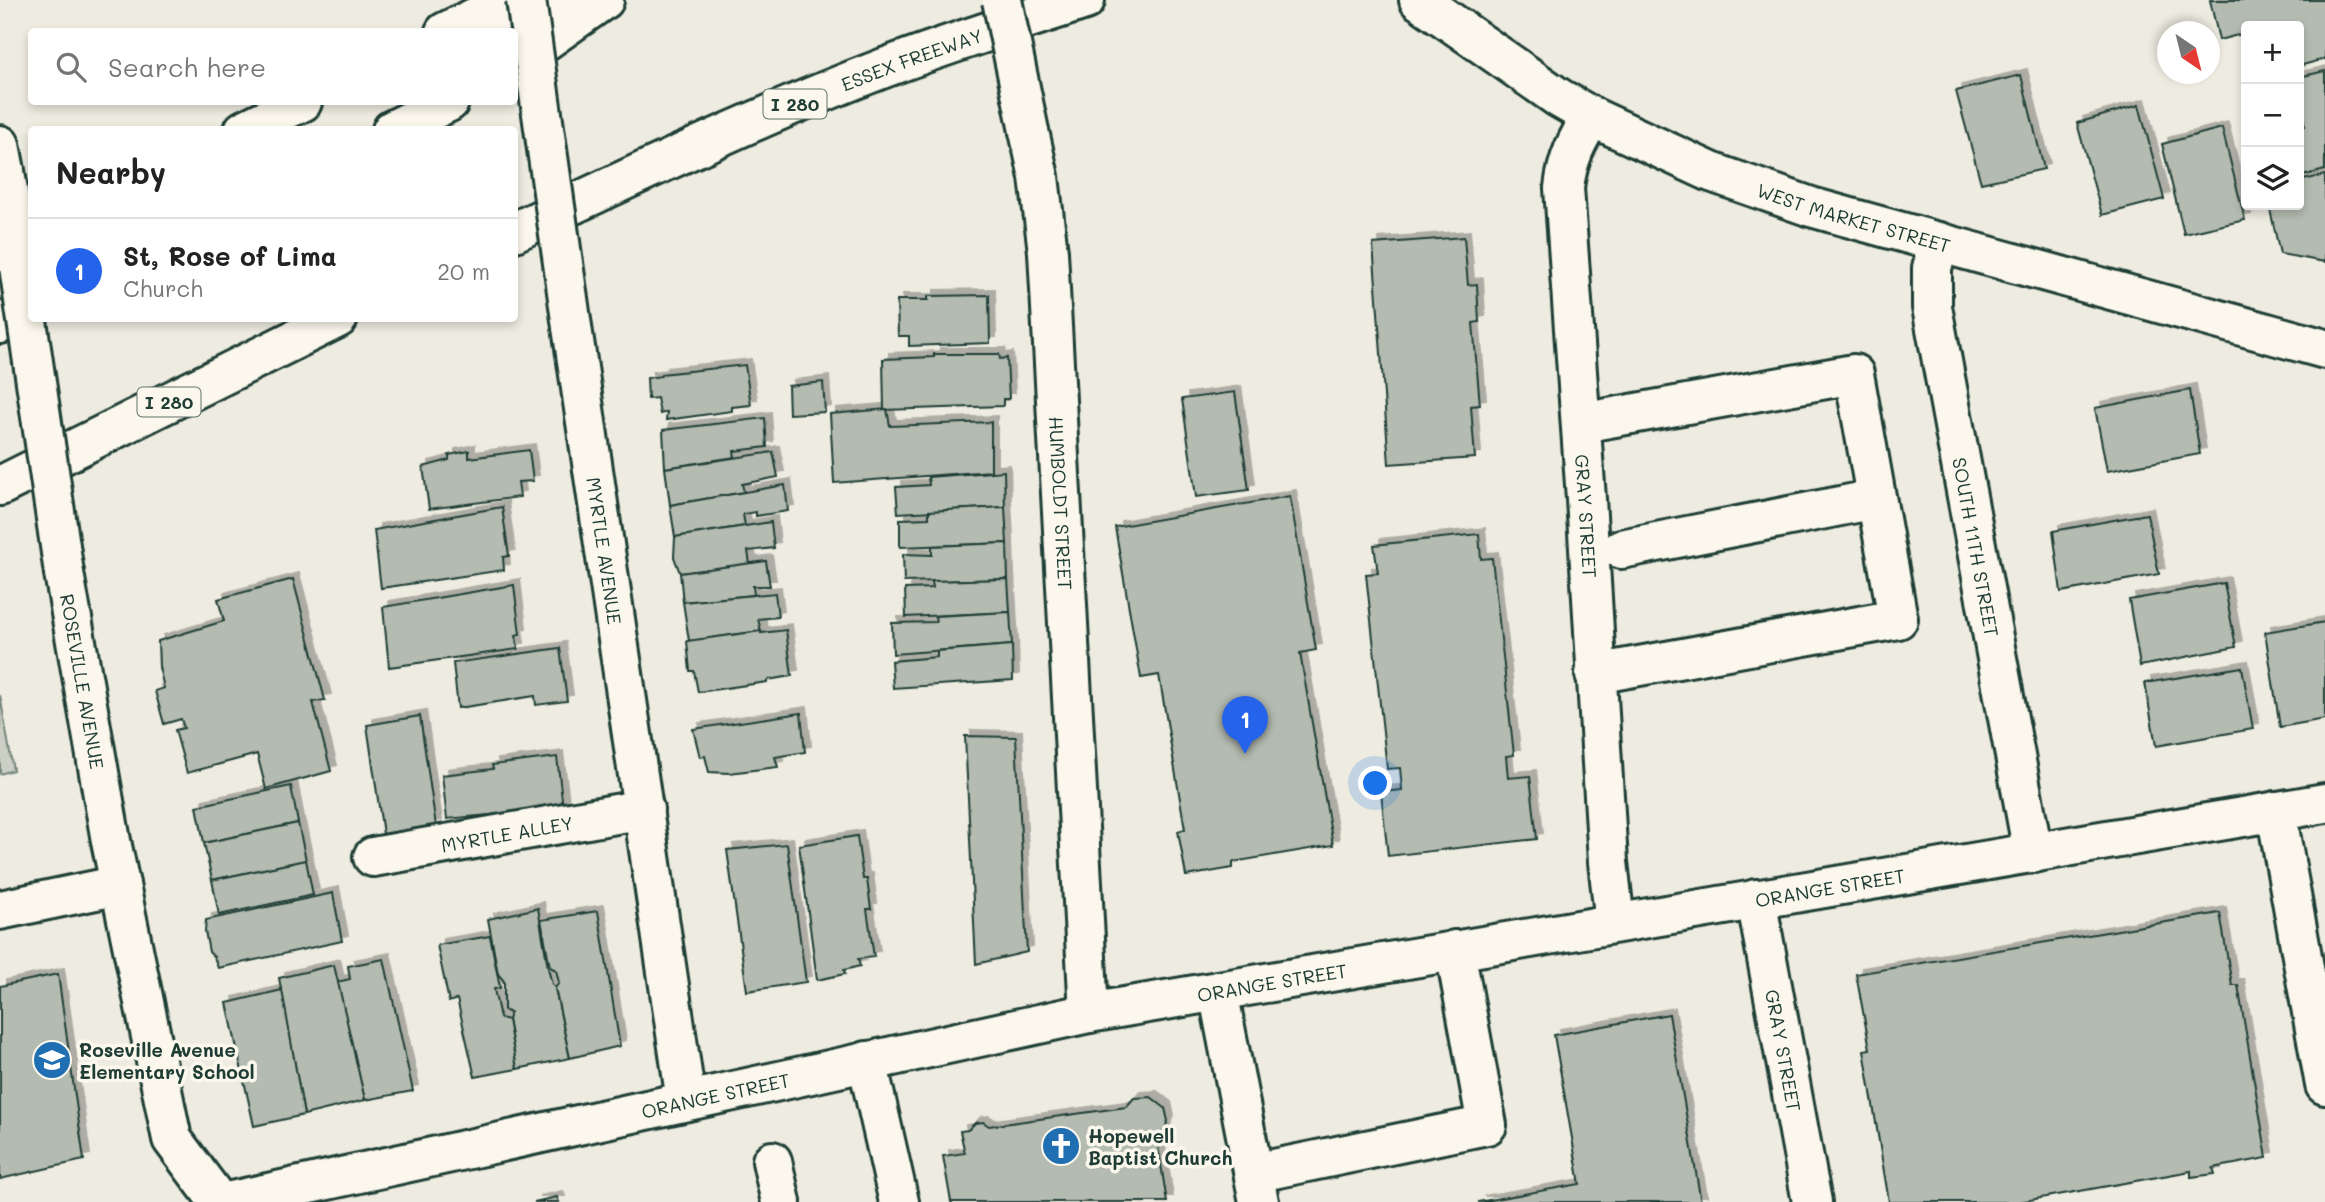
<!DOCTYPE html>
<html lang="en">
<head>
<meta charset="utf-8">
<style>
  body { margin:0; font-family:Mali,sans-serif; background:#f2f2f2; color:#222 }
  .controls { position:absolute; right:21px; top:21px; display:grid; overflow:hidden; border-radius:7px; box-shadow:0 4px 10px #0003 }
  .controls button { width:63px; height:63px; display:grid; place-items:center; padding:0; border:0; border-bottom:2px solid #e0e0e0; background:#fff; color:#222; font:35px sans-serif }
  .compass { position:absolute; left:2157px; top:21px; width:63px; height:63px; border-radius:50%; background:#fff; box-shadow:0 4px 10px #0003; rotate:145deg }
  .you { position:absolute; left:1376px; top:784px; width:24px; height:24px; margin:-18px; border:5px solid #fff; border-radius:50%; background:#1a73e8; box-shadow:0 0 0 10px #1a73e833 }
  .badge { display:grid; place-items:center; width:46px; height:46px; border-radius:50%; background:#2563eb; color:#fff; font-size:23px; font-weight:700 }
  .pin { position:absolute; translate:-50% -58px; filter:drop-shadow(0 2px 4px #0008) }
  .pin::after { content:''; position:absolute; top:37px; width:24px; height:21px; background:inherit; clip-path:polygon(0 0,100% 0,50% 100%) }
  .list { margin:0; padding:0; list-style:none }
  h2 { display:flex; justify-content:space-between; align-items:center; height:91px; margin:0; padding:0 28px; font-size:30px }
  h2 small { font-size:23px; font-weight:400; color:#767676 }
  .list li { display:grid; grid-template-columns:46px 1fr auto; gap:21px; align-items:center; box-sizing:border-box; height:105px; padding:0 28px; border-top:2px solid #e0e0e0 }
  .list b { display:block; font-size:26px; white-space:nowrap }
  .list p { margin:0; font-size:23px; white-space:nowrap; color:#767676 }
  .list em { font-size:23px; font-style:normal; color:#767676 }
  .icon { flex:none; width:38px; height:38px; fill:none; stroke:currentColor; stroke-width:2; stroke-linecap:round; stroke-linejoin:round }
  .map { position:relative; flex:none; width:2325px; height:1202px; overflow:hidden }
  .search { position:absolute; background:#fff; box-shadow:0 4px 10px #0003; left:28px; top:28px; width:490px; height:77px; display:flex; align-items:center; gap:18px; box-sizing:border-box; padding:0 24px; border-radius:7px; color:#767676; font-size:26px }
  .panel { position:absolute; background:#fff; box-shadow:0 4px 10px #0003; left:28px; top:126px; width:490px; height:196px; border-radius:7px }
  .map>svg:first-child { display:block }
</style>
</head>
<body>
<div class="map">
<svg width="2325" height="1202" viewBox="0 0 2325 1202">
  <defs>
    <filter id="shadow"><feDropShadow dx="6" dy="-6" stdDeviation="0" flood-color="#0004"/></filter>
  </defs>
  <rect width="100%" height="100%" fill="#eeece1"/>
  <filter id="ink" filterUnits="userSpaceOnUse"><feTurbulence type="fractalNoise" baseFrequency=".0143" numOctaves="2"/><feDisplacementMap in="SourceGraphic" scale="14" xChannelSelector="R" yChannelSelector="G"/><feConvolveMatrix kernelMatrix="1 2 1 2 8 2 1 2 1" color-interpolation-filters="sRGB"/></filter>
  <g filter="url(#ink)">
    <polygon fill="#cbcfc4" stroke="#75867c" stroke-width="2" points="0,695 13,770 0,774"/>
    <g fill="#b4bbb0" stroke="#1f3d34" stroke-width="2" filter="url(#shadow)">
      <polygon points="2210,0 2325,0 2325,59 2299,66 2299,26 2246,26 2246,33 2219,40"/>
      <polygon points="2325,71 2325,170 2299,177 2299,128 2305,126 2299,101 2299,77"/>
      <polygon points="2021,75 2044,169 1981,183 1956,91"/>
      <polygon points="2139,105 2164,199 2102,215 2077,123"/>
      <polygon points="2222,128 2245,220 2184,234 2162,144"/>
      <polygon points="2325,175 2325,262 2280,254 2269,205 2299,205 2299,181"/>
      <polygon points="1464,237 1468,285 1477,284 1479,322 1473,323 1480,405 1471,406 1475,458 1389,464 1373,244"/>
      <polygon points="989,295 990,343 909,346 909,336 898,336 897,300 928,300 928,296"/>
      <polygon points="934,354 999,354 1000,359 1007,358 1009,399 1003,399 1003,406 884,410 883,359 934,357"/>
      <polygon points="745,365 751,405 732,407 732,411 666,420 667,412 660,414 657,398 648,399 647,378 661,376 661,374"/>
      <polygon points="823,382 825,412 789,414 788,386"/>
      <polygon points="2190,390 2200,454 2107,471 2095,408"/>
      <polygon points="1235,392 1249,490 1196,497 1182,399"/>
      <polygon points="887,409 890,426 991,422 991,471 834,483 830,414"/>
      <polygon points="765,418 767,447 734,451 735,457 665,468 663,430"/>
      <polygon points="529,450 533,481 518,482 520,497 429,509 423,467 449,460 449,455 469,451 469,458"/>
      <polygon points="773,452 778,477 742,484 744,492 670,505 665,468"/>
      <polygon points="1004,471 1005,507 898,513 896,487 929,485 928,477"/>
      <polygon points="785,485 788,511 756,516 756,512 743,514 745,526 675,537 670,505"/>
      <polygon points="1290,496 1316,650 1300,653 1333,845 1233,862 1233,868 1186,876 1178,831 1185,829 1159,675 1141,678 1115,527"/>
      <polygon points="502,507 509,556 503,557 504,570 381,588 374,530"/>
      <polygon points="1005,507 1007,543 900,547 900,519 929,518 929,511"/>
      <polygon points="2147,514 2159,574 2061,592 2053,531"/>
      <polygon points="771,522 774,548 748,551 750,564 680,573 674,557 675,537"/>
      <polygon points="1479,534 1481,559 1492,558 1514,755 1506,756 1508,778 1530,776 1537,839 1388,856 1381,792 1402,790 1400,768 1387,769 1366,574 1378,573 1374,545"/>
      <polygon points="1007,543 1008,579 904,582 903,554 932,555 932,546"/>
      <polygon points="766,561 770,586 753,586 754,595 683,602 680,573"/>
      <polygon points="293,579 325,700 313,702 331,771 266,789 257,754 187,773 175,730 184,728 181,719 164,724 155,691 164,688 159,667 158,641 224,621 218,599"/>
      <polygon points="1008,579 1010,612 906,617 905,589 933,588 932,581"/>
      <polygon points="2224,583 2236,647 2140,666 2129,600"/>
      <polygon points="514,585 520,634 516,635 518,649 389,667 383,607"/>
      <polygon points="775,593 778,617 758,619 761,631 689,641 683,602"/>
      <polygon points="1010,612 1012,645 893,654 892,623 936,622 935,616"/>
      <polygon points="2325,622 2325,719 2280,727 2265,632"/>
      <polygon points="786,630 792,676 768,680 767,682 698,692 694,671 690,671 687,641 761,631 761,633"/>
      <polygon points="1012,645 1013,680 893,688 891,661 937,657 937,651"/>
      <polygon points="560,648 567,701 536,705 535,696 458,708 453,663"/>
      <polygon points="2242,667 2253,729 2156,746 2145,683"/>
      <polygon points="801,713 805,752 775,757 778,767 729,773 709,772 705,756 700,757 693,729"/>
      <polygon points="420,716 436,826 383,834 367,725"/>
      <polygon points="965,736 1016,737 1027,952 976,964"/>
      <polygon points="557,757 563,808 447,819 442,775 493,769 492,765"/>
      <polygon points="291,786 298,823 204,843 197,806"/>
      <polygon points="298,823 306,860 212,880 204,843"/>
      <polygon points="857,836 863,879 867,879 871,909 867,909 874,957 858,959 860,966 844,970 845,974 817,980 799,845"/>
      <polygon points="787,844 806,982 747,991 727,850"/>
      <polygon points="306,860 313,895 219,915 212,880"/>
      <polygon points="333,893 342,941 218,968 214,957 209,952 205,931 206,920"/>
      <polygon points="538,908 548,968 552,984 555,988 570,1058 517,1069 508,1020 510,1013 504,1010 504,981 498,974 488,919"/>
      <polygon points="598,911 620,1046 570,1058 555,988 559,983 556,970 550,967 541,920"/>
      <polygon points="2220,913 2232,985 2238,985 2267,1158 2213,1168 2215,1174 2191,1177 2191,1171 2019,1202 1889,1202 1864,1050 1870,1049 1856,974"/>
      <polygon points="490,936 500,988 494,989 500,1018 508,1020 517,1069 475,1077 457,999 449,1002 437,945"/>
      <polygon points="384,959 413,1091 365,1100 337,982 350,979 348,966"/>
      <polygon points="334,965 365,1100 304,1115 279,978"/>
      <polygon points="58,974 84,1160 0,1179 0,986"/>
      <polygon points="282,990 304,1115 254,1126 227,1003"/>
      <polygon points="1669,1014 1701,1202 1478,1202 1580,1184 1554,1035"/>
      <polygon points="1151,1097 1165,1108 1168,1121 1164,1131 1157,1139 1167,1202 951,1202 943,1156 965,1153 960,1131 968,1130 975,1123 983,1122 989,1126 1126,1107 1134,1098"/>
      <polygon points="557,1197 559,1202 534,1202"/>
    </g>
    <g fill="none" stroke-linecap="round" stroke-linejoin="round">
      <defs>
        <g id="minor">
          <path id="s1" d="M1592,117C1577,139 1567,160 1564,188L1586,499L1608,862L1615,923"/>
          <path id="s2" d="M1029,131L1039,177L1048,252L1089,1013"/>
          <polyline points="0,145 5,171"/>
          <path id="s3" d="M1939,242L1932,268V307L2033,853"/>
          <path id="s4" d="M572,327L686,1101"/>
          <polyline points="1581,423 1854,374 1898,619 1595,674"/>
          <polyline points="1621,549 1876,499"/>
          <path id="s5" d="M64,573L111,841L172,1139L219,1202"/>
          <polyline points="2276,811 2325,1085"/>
          <path id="s6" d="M373,857L644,809"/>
          <path id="s7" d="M1756,899L1812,1202"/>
          <polyline points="0,910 120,885"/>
          <polyline points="1218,991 1259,1202"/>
          <polyline points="867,1061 899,1202"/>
          <polyline points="772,1161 781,1202"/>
          <polyline points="1254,1173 1487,1125 1455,950"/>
        </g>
        <g id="major">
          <path id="s8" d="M1419,0L1559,98L1592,117L1711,172L1811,207L2325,349"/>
          <path id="s9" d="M227,1202L1089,1013L2325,803"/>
        </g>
        <g id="highway">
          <polyline points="445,32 482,14 604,0"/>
          <polyline points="514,63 599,3"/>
          <polyline points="244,130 302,102"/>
          <polyline points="392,130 449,102"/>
          <path id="s10" d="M514,232C636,175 758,116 884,68C950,43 1018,22 1085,0"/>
          <polyline points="0,324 32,308"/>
          <polyline points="0,486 338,318"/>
        </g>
      </defs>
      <use href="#minor" stroke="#1f3d34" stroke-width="44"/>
      <use href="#major" stroke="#1f3d34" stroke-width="44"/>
      <use href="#highway" stroke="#1f3d34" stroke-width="44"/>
      <use href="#minor" stroke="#fbf7ec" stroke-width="38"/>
      <use href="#major" stroke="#fbf7ec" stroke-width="38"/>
      <use href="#highway" stroke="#fbf7ec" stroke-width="38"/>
      <defs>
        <g id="minor-bridge">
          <polyline points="526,0 572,327"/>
          <polyline points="1002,0 1029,131"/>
          <polyline points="5,171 64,573"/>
        </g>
      </defs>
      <use href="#minor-bridge" stroke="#1f3d34" stroke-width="44" stroke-linecap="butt"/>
      <use href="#minor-bridge" stroke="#fbf7ec" stroke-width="38"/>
    </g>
  </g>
  <defs>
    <symbol id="school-disc" viewBox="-11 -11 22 22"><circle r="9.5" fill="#1f6fb2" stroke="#fbf7ec"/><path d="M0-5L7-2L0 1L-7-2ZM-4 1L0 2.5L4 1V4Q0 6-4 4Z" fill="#fff"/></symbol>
    <symbol id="church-disc" viewBox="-11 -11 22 22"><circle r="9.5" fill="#1f6fb2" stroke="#fbf7ec"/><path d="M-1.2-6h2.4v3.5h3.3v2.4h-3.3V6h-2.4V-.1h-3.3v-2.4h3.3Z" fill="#fff"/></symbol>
  </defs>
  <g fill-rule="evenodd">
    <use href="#school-disc" x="30" y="1038" width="44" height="44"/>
    <use href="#church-disc" x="1039" y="1124" width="44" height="44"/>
  </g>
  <g text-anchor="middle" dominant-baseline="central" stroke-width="7" stroke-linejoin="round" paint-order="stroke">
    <g fill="#fbf7ec" stroke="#61756b" stroke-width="2">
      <rect x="763.5" y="89.5" width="63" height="29" rx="5"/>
      <rect x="137.5" y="387.5" width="63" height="29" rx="5"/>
    </g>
    <g font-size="18" font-weight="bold" fill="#1f3d34">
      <text x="795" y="104">I 280</text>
      <text x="169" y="402">I 280</text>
    </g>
    <g font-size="19" fill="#1f3d34" stroke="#fbf7ec">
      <text stroke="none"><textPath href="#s10" startOffset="434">ESSEX FREEWAY</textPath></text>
      <text stroke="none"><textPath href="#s8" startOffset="490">WEST MARKET STREET</textPath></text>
      <text stroke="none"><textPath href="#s2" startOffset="374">HUMBOLDT STREET</textPath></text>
      <text stroke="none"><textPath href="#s1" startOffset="406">GRAY STREET</textPath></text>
      <text stroke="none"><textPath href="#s3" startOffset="310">SOUTH 11TH STREET</textPath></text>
      <text stroke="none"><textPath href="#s4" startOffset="226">MYRTLE AVENUE</textPath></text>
      <text stroke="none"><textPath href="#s5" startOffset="110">ROSEVILLE AVENUE</textPath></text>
      <text stroke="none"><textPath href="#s6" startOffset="136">MYRTLE ALLEY</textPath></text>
      <text stroke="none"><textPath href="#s9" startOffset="1634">ORANGE STREET</textPath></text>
      <text stroke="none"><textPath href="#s9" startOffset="1068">ORANGE STREET</textPath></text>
      <text stroke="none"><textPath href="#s7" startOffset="154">GRAY STREET</textPath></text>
      <text stroke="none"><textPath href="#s9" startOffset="500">ORANGE STREET</textPath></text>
    </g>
    <g font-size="19" font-weight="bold" fill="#1f3d34" stroke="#fbf7ec" text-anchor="start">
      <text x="79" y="1049">Roseville Avenue<tspan x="79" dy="22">Elementary School</tspan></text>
      <text x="1088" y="1135">Hopewell<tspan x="1088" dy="22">Baptist Church</tspan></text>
    </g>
  </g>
</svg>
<div class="controls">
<button>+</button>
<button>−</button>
<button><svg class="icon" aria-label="layers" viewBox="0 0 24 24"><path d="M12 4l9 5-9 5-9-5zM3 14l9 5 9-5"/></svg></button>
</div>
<svg class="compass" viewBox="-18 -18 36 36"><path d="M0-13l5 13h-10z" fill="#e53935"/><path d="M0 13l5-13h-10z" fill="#767676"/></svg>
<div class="you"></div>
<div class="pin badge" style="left:1245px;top:754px">1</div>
<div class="search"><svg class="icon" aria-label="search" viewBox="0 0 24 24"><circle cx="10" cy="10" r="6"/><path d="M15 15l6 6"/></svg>Search here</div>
<section class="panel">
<h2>Nearby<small></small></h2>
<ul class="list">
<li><span class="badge">1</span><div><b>St, Rose of Lima</b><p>Church</p></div><em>20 m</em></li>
</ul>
</section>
</div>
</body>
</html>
